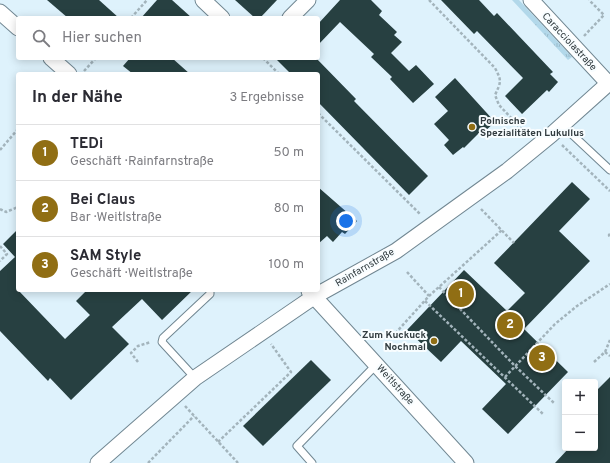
<!DOCTYPE html>
<html lang="de">
<head>
<meta charset="utf-8">
<style>
  body { margin:0; font-family:Overpass,sans-serif; background:#f2f2f3; color:#2b2b33 }
  .controls { position:absolute; right:12px; bottom:12px; display:grid; overflow:hidden; border-radius:4px; box-shadow:0 2px 10px #0003 }
  .controls button { width:36px; height:36px; display:grid; place-items:center; padding:0; border:0; border-bottom:1px solid #e1e1e2; background:#fff; color:#2b2b33; font:20px sans-serif }
  .you { position:absolute; left:346px; top:221px; width:14px; height:14px; margin:-10px; border:3px solid #fff; border-radius:50%; background:#1a73e8; box-shadow:0 0 0 6px #1a73e833 }
  .badge { display:grid; place-items:center; width:26px; height:26px; border-radius:50%; background:#906e14; color:#fff; font-size:13px; font-weight:700 }
  .pin { position:absolute; translate:-50% -50%; border:2px solid #fff; box-shadow:0 1px 4px #0006 }
  .list { margin:0; padding:0; list-style:none }
  h2 { display:flex; justify-content:space-between; align-items:center; height:52px; margin:0; padding:0 16px; font-size:17px }
  h2 small { font-size:13px; font-weight:400; color:#7c7c81 }
  .list li { display:grid; grid-template-columns:26px 1fr auto; gap:12px; align-items:center; box-sizing:border-box; height:56px; padding:0 16px; border-top:1px solid #e1e1e2 }
  .list b { display:block; font-size:15px; white-space:nowrap }
  .list p { margin:0; font-size:13px; white-space:nowrap; color:#7c7c81 }
  .list em { font-size:13px; font-style:normal; color:#7c7c81 }
  .icon { flex:none; width:22px; height:22px; fill:none; stroke:currentColor; stroke-width:2; stroke-linecap:round; stroke-linejoin:round }
  .map { position:relative; flex:none; width:610px; height:463px; overflow:hidden }
  .search { position:absolute; background:#fff; box-shadow:0 2px 10px #0003; left:16px; top:16px; width:304px; height:44px; display:flex; align-items:center; gap:10px; box-sizing:border-box; padding:0 14px; border-radius:4px; color:#7c7c81; font-size:15px }
  .panel { position:absolute; background:#fff; box-shadow:0 2px 10px #0003; left:16px; top:72px; width:304px; height:220px; border-radius:4px }
  .map>svg:first-child { display:block }
</style>
</head>
<body>
<div class="map">
<svg width="610" height="463" viewBox="0 0 610 463">
  <defs>
    <pattern id="grass-tufts" width="24" height="20" patternUnits="userSpaceOnUse"><rect width="24" height="20" fill="#b2d8ea"/><path d="M3 7l-1-3M5 7V3M7 7l1-3M15 17l-1-3M17 17v-4M19 17l1-3" fill="none" stroke="#9abaca"/></pattern>
  </defs>
  <rect width="100%" height="100%" fill="#def2fc"/>
  <polygon fill="url(#grass-tufts)" points="512,0 519,0 572,57 568,60"/>
  <g fill="#274041">
    <polygon points="47,0 99,0 119,18 68,18"/>
    <polygon points="157,0 172,0 192,18 141,18"/>
    <polygon points="235,0 277,0 260,18 255,18"/>
    <polygon points="340,0 371,0 382,11 379,15 397,32 394,35 402,42 391,53 409,71 416,65 434,84 413,103 390,79 392,77 371,57 374,54 340,22 318,45 318,24"/>
    <polygon points="441,0 479,0 494,16 497,13 553,72 550,74 558,82 549,92 547,90 522,114 505,96 523,78 477,31 474,34"/>
    <polygon points="130,58 172,58 190,74 133,74 123,66"/>
    <polygon points="275,58 316,58 356,99 354,101 428,176 409,195 318,102 318,74 291,74"/>
    <polygon points="455,78 495,122 484,132 482,130 464,148 463,147 453,155 444,145 449,140 434,124 448,111 435,97"/>
    <polygon points="572,182 590,199 559,231 590,261 524,329 568,372 508,434 482,409 506,384 461,341 441,362 407,330 464,270 507,311 525,293 494,263"/>
    <polygon points="318,187 357,221 345,234 342,232 333,242 327,236 318,244"/>
    <polygon points="18,229 18,290 65,339 90,315 76,301 87,290 193,290 162,320 142,299 112,327 129,344 71,400 50,378 48,381 0,331 0,271 15,257 3,244"/>
    <polygon points="311,360 331,380 263,446 243,426"/>
    <polygon points="610,377 610,463 555,463 569,448 595,448 595,392"/>
  </g>
  <g fill="none" stroke-linecap="round" stroke-linejoin="round">
    <defs>
      <g id="service">
        <polyline points="562,125 610,170"/>
        <polyline points="195,378 162,342 163,338 210,294 210,290"/>
        <polyline points="312,463 297,446 377,364"/>
      </g>
      <g id="minor">
        <polyline points="203,0 222,18"/>
        <polyline points="531,0 608,83"/>
        <polyline points="0,12 18,28"/>
        <polyline points="290,18 308,0"/>
        <polyline points="51,58 69,74"/>
        <polyline points="309,291 466,463"/>
        <polyline points="98,463 195,378 315,296 396,251 507,171 551,135 610,82"/>
      </g>
    </defs>
    <use href="#service" stroke="#718792" stroke-width="9"/>
    <use href="#minor" stroke="#718792" stroke-width="17"/>
    <g stroke="#a3b4bc" stroke-width="2.5" stroke-dasharray="3 2" stroke-linecap="butt">
      <path d="M429,0L495,68C502,81 501,82 495,95L499,105L528,136"/>
      <polyline points="131,18 147,0"/>
      <polyline points="584,36 604,15 589,0"/>
      <polyline points="263,58 279,74"/>
      <polyline points="84,71 96,58"/>
      <polyline points="318,113 421,215"/>
      <polyline points="562,145 610,191"/>
      <polyline points="0,150 18,129"/>
      <polyline points="0,209 6,212 18,207"/>
      <polyline points="481,209 514,243"/>
      <polyline points="610,234 609,235 610,238"/>
      <polyline points="0,246 7,254 0,261"/>
      <polyline points="407,272 429,296"/>
      <polyline points="439,287 515,366 554,403"/>
      <polyline points="425,301 543,414"/>
      <polyline points="392,337 429,296 502,230"/>
      <polyline points="605,352 610,356"/>
      <polyline points="138,362 131,353 138,346 151,342"/>
      <polyline points="594,362 605,352 610,340"/>
      <polyline points="505,377 555,324 577,306 610,284"/>
      <polyline points="185,406 238,463"/>
      <polyline points="218,442 291,372 271,344"/>
      <polyline points="148,463 194,416"/>
    </g>
    <use href="#service" stroke="#fff" stroke-width="7"/>
    <use href="#minor" stroke="#fff" stroke-width="15"/>
  </g>
  <g fill="#906e14" stroke="#f8fdff" stroke-width="1.5">
    <circle cx="472" cy="127" r="4"/>
    <circle cx="434" cy="341" r="4"/>
  </g>
  <g text-anchor="middle" dominant-baseline="central" stroke-width="4" stroke-linejoin="round" paint-order="stroke">
    <g font-size="10" fill="#313b3f" stroke="#f8fdff">
      <text transform="translate(569 42) rotate(47)">Caracciolastraße</text>
      <text transform="translate(365 268) rotate(-30)">Rainfarnstraße</text>
      <text transform="translate(395 385) rotate(48)">Weitlstraße</text>
    </g>
    <g font-size="10" font-weight="bold" fill="#313b3f" stroke="#f8fdff" text-anchor="start">
      <text x="480" y="121">Polnische<tspan x="480" dy="12">Spezialitäten Lukullus</tspan></text>
      <text x="426" y="335" text-anchor="end">Zum Kuckuck<tspan x="426" dy="12">Nochmal</tspan></text>
    </g>
  </g>
</svg>
<div class="controls">
<button>+</button>
<button>−</button>
</div>
<div class="you"></div>
<div class="pin badge" style="left:461px;top:294px">1</div>
<div class="pin badge" style="left:510px;top:325px">2</div>
<div class="pin badge" style="left:542px;top:358px">3</div>
<div class="search"><svg class="icon" aria-label="search" viewBox="0 0 24 24"><circle cx="10" cy="10" r="6"/><path d="M15 15l6 6"/></svg>Hier suchen</div>
<section class="panel">
<h2>In der Nähe<small>3 Ergebnisse</small></h2>
<ul class="list">
<li><span class="badge">1</span><div><b>TEDi</b><p>Geschäft · Rainfarnstraße</p></div><em>50 m</em></li>
<li><span class="badge">2</span><div><b>Bei Claus</b><p>Bar · Weitlstraße</p></div><em>80 m</em></li>
<li><span class="badge">3</span><div><b>SAM Style</b><p>Geschäft · Weitlstraße</p></div><em>100 m</em></li>
</ul>
</section>
</div>
</body>
</html>
